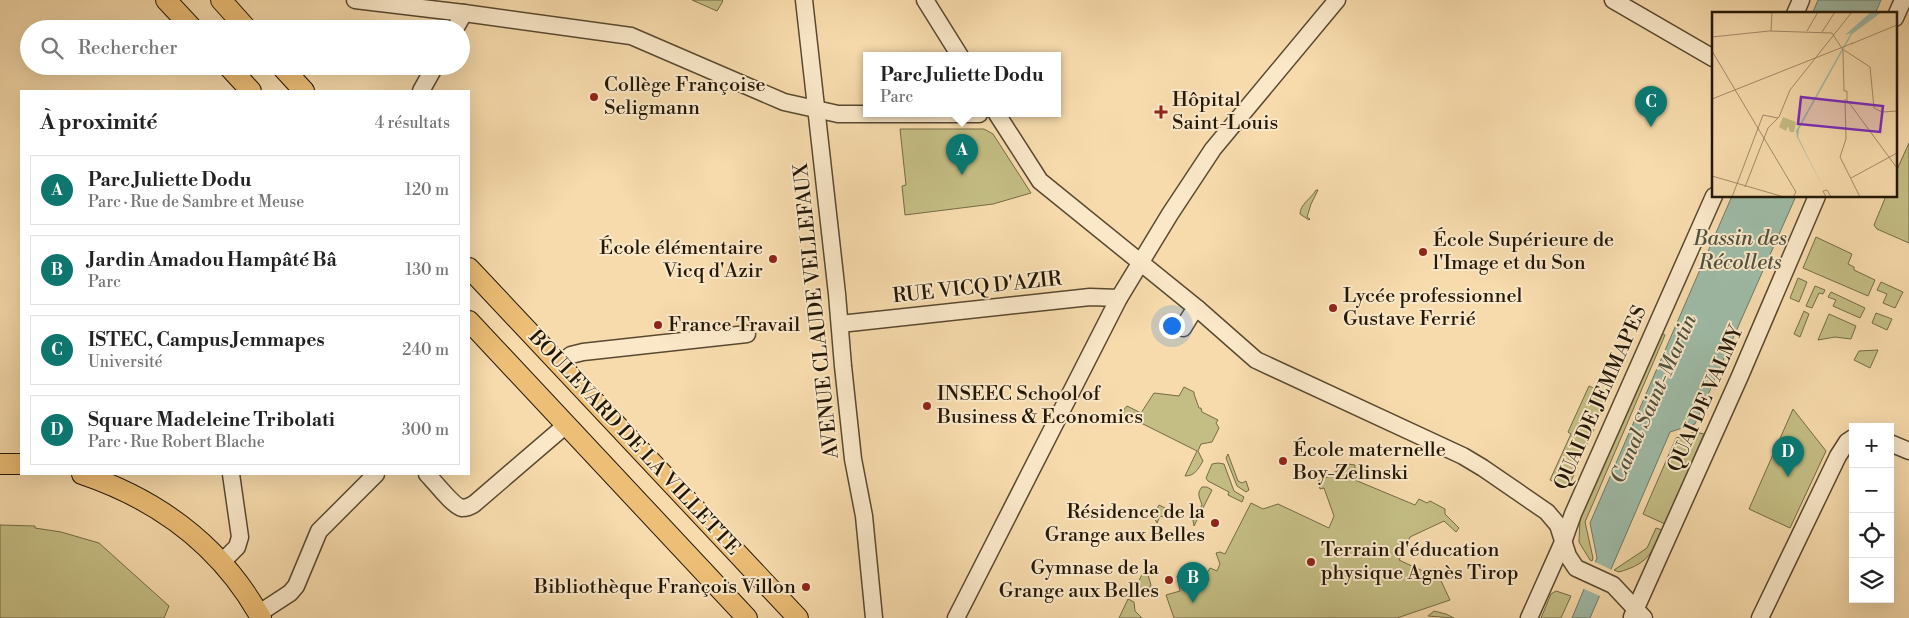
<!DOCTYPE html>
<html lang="fr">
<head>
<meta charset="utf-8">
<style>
  body { margin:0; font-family:"Libre Bodoni",serif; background:#f6f6f6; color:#222 }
  .controls { position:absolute; right:15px; bottom:15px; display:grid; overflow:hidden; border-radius:0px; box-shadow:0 5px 20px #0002 }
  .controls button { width:45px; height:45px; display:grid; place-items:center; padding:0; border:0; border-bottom:1px solid #e0e0e0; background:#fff; color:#222; font:25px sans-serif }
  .you { position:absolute; left:1171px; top:325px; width:18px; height:18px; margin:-12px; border:4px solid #fff; border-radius:50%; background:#1a73e8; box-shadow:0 0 0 8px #1a73e833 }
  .badge { display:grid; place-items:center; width:32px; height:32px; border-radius:50%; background:#0f766e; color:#fff; font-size:16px; font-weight:700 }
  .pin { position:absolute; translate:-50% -41px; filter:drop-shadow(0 1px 2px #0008) }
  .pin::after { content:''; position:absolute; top:26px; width:18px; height:15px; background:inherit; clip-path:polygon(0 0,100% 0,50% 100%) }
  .popup { position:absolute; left:863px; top:52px; width:198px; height:65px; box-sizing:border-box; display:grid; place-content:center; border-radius:0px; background:#fff; filter:drop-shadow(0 1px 4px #0005); font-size:16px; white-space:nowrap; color:#767676 }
  .popup b { font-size:19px; color:#222 }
  .popup::after { content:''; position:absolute; left:50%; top:100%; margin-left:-10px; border:10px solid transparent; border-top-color:#fff }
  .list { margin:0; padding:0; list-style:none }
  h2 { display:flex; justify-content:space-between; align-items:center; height:65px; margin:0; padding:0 20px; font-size:21px }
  h2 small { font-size:16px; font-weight:400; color:#767676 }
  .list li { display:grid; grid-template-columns:32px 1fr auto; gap:15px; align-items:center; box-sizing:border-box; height:70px; margin:0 10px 10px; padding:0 10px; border:1px solid #e0e0e0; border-radius:0px }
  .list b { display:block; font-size:19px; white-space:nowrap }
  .list p { margin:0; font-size:16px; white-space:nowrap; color:#767676 }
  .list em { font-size:16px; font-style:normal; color:#767676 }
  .icon { flex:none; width:28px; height:28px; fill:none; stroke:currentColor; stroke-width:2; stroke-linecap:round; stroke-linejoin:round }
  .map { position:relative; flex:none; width:1909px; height:618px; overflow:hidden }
  .search { position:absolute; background:#fff; box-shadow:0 5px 20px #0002; left:20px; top:20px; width:450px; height:55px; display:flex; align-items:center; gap:12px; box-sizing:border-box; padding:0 18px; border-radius:28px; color:#767676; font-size:19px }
  .panel { position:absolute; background:#fff; box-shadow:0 5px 20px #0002; left:20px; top:90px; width:450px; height:385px; border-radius:0px }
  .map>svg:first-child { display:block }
</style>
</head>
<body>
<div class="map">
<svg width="1909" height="618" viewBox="0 0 1909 618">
  <rect width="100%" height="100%" fill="#f7dbac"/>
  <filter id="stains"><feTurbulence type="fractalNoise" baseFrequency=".004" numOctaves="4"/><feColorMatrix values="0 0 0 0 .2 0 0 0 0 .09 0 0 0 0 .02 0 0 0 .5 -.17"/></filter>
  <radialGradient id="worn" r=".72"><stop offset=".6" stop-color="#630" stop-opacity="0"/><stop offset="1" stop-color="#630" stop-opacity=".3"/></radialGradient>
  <g fill="#c4be84" stroke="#746b46">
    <polygon points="692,0 722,0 723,1 717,11"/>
    <polygon points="900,129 984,129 993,134 1031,193 993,204 905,215 902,186 906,185"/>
    <polygon points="1909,143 1909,243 1877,229 1874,225 1886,196 1895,196 1895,174"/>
    <path d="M1316,190H1318L1311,204L1307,217L1310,219L1309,220L1300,214C1300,204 1311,199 1316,190Z"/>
    <polygon points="1816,237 1852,254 1848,264 1854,267 1854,270 1875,280 1868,296 1803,268"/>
    <polygon points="1798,278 1807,282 1799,302 1790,298"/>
    <polygon points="1881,282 1903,292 1895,308 1883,303 1887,294 1877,290"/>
    <polygon points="1815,286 1825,290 1823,294 1819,293 1812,308 1806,306"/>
    <polygon points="1831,292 1865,308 1860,318 1833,306 1836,300 1828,297"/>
    <polygon points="1804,311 1809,314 1800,337 1794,334"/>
    <polygon points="1876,313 1892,319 1887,330 1872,323"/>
    <polygon points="1829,314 1856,326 1851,339 1835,337 1818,340"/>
    <polygon points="1661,333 1665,335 1585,522 1593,558 1592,561 1590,560 1579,542 1580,519"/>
    <polygon points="1878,350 1870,368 1854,360 1859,351"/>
    <polygon points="1589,386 1609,395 1568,488 1550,480 1571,434 1568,432"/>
    <path d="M1184,387L1194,392V394L1199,408H1201L1202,412L1218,420L1216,423L1219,428L1212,442L1201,444L1198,451L1203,461C1198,469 1195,476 1185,476L1197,451L1121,413L1127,406L1141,413L1154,393L1179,396Z"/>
    <polygon points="1793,409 1826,451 1790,528 1749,509"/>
    <polygon points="1695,432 1704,434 1665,524 1643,514 1676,438"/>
    <polygon points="1228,454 1238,481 1242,483 1246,481 1249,490 1246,492 1237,486 1226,458"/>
    <polygon points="1218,463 1224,464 1234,491 1244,497 1242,502 1228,495 1229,492 1208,481 1206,478 1212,464"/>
    <polygon points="1348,464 1355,465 1355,469 1359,471 1355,480 1415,505 1419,499 1427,503 1430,501 1445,509 1445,514 1459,528 1456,532 1444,521 1410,537 1399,560 1425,572 1435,568 1450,600 1397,618 1174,618 1166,595 1180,591 1177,576 1201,568 1206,581 1209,580 1207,573 1210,568 1217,571 1220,564 1216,553 1220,552 1225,554 1251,503 1263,509 1278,504 1329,528 1334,516 1324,488 1320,489 1318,481 1330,476 1332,473 1338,471 1338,468"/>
    <path d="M1202,487H1207L1212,490L1194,526L1193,520L1202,505C1200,498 1196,494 1202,487Z"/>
    <polygon points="1159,505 1165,508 1166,511 1163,517 1160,516 1157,523 1153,516"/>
    <polygon points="0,525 35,526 35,528 61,532 99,543 169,606 164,618 0,618"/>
    <path d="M1656,528L1662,530C1651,556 1646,564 1619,572L1614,570L1647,548Z"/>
    <polygon points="1143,573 1148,575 1151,585 1149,589 1137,595 1132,593"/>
    <polygon points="1556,591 1571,596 1561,618 1541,618 1551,594"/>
    <polygon points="1128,599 1134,602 1135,611 1142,618 1119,618"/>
    <polygon points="1434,611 1446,614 1454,618 1428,616"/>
  </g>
  <g fill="#9ebba7" stroke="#6d7a67">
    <polygon points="1818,0 1881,0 1875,14 1812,14"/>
    <polygon points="1732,196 1796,196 1695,424 1670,432 1590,618 1572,618 1597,558 1590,523"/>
  </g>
  <polygon fill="#f7dbac" points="1593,561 1614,571 1602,597 1582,588"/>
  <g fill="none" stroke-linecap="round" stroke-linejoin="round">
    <defs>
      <g id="minor">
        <polyline points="355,0 464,13 631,36 784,102 838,114 979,114"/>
        <polyline points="804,0 837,294 843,366 853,459 864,516 874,618"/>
        <polyline points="925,0 960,56"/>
        <polyline points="1613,0 1713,58"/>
        <polyline points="1795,14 1801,0"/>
        <polyline points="1895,18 1903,0"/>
        <polyline points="455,29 464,13"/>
        <polyline points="421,91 435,66"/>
        <polyline points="997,114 1040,181 1198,309 1256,360 1463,456 1483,468 1547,512 1558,525 1568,556 1576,568 1613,585 1644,618"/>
        <polyline points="840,324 1090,297 1119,298"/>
        <polyline points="1183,328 1191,315 1198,309"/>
        <polyline points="559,364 571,355 583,352 747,334"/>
        <polyline points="1890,443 1909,451"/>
        <path d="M427,474C434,481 453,506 462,508C466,508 471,506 474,504L566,425"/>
        <polyline points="222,562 237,547 240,537 231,474"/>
        <polyline points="258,614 290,593 296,586 319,531 376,474"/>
        <polyline points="1632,617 1740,376 1817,196"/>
        <polyline points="956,618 1119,298 1170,214 1213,149 1337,0"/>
        <polyline points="1529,618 1563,542 1573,514 1714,196"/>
        <polyline points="1760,618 1838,456 1847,442 1853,438"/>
      </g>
      <g id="major">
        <polyline points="166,0 193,29"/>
        <polyline points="221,0 247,29"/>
        <polyline points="228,66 251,91"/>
        <polyline points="281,66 304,91"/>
        <polyline points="469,268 798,618"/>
        <polyline points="469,321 747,618"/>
        <polyline points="0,464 21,464"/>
        <path d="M82,474C159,500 221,546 261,618"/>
      </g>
    </defs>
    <use href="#minor" stroke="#594930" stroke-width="19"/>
    <use href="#major" stroke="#241807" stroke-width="22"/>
    <use href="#minor" stroke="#fae8c9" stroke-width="16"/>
    <use href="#major" stroke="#ecbe76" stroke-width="20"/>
  </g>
  <g fill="#8f2418" stroke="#fae8c9" stroke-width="2">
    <circle cx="594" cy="97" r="5"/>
    <path d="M1158.5 104.5h5v5h5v5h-5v5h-5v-5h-5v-5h5z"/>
    <circle cx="1423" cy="252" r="5"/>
    <circle cx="773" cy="259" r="5"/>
    <circle cx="1333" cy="308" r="5"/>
    <circle cx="658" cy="325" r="5"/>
    <circle cx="927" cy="406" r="5"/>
    <circle cx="1283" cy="461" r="5"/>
    <circle cx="1215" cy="523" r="5"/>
    <circle cx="1311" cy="562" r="5"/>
    <circle cx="1169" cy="580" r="5"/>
    <circle cx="806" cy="587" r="5"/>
  </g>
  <g text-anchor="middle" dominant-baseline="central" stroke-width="4" stroke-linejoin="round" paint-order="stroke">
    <g font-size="20" fill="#241807" stroke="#fae8c9" text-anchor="start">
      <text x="604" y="85">Collège Françoise<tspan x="604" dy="23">Seligmann</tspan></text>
      <text x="1172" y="100">Hôpital<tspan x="1172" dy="23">Saint-Louis</tspan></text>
      <text x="1433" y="240">École Supérieure de<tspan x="1433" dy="23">l'Image et du Son</tspan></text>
      <text x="763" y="248" text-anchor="end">École élémentaire<tspan x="763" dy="23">Vicq d'Azir</tspan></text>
      <text x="1343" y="296">Lycée professionnel<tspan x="1343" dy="23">Gustave Ferrié</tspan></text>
      <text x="668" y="325">France Travail</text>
      <text x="937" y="394">INSEEC School of<tspan x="937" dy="23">Business &amp; Economics</tspan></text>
      <text x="1293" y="450">École maternelle<tspan x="1293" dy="23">Boy-Zelinski</tspan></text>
      <text x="1205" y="512" text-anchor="end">Résidence de la<tspan x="1205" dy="23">Grange aux Belles</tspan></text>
      <text x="1321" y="550">Terrain d'éducation<tspan x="1321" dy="23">physique Agnès Tirop</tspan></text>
      <text x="1159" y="568" text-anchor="end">Gymnase de la<tspan x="1159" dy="23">Grange aux Belles</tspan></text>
      <text x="796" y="587" text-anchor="end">Bibliothèque François Villon</text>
    </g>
    <g font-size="20" fill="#241807" stroke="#fae8c9">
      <text transform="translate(977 288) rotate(-6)">RUE VICQ D'AZIR</text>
      <text transform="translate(817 311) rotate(-96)">AVENUE CLAUDE VELLEFAUX</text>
      <text transform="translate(1601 398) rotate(-66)">QUAI DE JEMMAPES</text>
      <text transform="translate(1706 399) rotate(-66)">QUAI DE VALMY</text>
      <text transform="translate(634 443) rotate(47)">BOULEVARD DE LA VILLETTE</text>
    </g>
    <g font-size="21" font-style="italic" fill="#4f513f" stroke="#fae8c9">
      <text x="1740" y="239">Bassin des<tspan x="1740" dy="24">Récollets</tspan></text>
      <text transform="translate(1654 399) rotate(-66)">Canal Saint-Martin</text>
    </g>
  </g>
  <g transform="translate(1712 12)">
    <rect width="185" height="185" fill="#f7dbac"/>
    <path d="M71,105L84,110L82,120H78L76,114L74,119L67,115Z" fill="#c4be84"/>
    <path d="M159,0H170L140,22L87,117L86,125L112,177L85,125L84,119L139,21L133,23Z" fill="#9ebba7"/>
    <path fill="none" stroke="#a38d6a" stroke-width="1" d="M59,19L60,0M95,19L106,0M110,20L123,0M0,25L57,19L120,21L131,38L132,79H135M139,32L185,13M132,38L158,55L162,96L170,100L185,99M0,39L84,180L81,185M135,79V88L185,156M0,87L141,31M133,87L134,127L128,145L148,185M0,164L72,185M139,166L185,141M33,175L56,116L67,105L78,78L140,0M20,185L51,103L66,106M114,185L111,179L115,178L119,185"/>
    <path fill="#7b2cbf" fill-opacity="0.15" stroke="#7b2cbf" stroke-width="2.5" d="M89,85L171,94L168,120L86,112Z"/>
    <rect width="185" height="185" fill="none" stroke="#241807" stroke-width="2.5"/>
  </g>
  <rect width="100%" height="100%" filter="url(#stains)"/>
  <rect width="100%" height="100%" fill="url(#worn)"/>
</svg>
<div class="controls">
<button>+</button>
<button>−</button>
<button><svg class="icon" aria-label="locate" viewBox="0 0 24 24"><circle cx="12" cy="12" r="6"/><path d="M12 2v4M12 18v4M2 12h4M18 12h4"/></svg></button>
<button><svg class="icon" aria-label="layers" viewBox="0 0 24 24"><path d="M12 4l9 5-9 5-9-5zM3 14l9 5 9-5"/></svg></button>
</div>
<div class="you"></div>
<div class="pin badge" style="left:962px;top:175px">A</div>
<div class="popup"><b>Parc Juliette Dodu</b>Parc</div>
<div class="pin badge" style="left:1193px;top:603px">B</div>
<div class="pin badge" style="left:1651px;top:127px">C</div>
<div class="pin badge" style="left:1788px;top:477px">D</div>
<div class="search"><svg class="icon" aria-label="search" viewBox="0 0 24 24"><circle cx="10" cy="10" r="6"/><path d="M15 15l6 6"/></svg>Rechercher</div>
<section class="panel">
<h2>À proximité<small>4 résultats</small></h2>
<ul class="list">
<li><span class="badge">A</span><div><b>Parc Juliette Dodu</b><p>Parc · Rue de Sambre et Meuse</p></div><em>120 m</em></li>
<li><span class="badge">B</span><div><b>Jardin Amadou Hampâté Bâ</b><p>Parc</p></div><em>130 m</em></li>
<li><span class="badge">C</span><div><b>ISTEC, Campus Jemmapes</b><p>Université</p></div><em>240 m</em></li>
<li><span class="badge">D</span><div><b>Square Madeleine Tribolati</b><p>Parc · Rue Robert Blache</p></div><em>300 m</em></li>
</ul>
</section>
</div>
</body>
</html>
